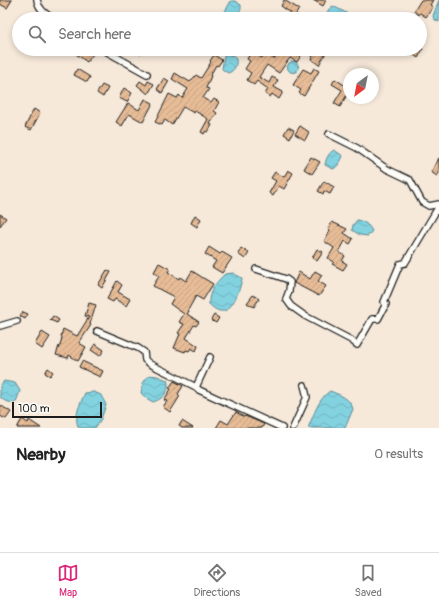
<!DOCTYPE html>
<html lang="en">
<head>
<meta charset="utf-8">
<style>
  body { margin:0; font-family:Pangolin,sans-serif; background:#f2f2f2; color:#222 }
  .compass { position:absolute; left:343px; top:68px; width:36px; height:36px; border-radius:50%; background:#fff; box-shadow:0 2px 6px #0003; rotate:212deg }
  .scale { position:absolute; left:12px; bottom:10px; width:90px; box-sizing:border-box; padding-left:4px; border:2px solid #1c1c1c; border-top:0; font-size:11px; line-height:14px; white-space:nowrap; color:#1c1c1c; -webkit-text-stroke:3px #fdfcf7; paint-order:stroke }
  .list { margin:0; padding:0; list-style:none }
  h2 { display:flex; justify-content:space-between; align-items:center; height:52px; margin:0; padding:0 16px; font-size:17px }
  h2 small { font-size:13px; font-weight:400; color:#767676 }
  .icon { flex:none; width:22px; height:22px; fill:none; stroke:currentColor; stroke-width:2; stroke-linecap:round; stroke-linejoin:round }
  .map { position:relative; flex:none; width:439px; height:428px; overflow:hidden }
  .search { position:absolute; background:#fff; box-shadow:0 2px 6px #0003; left:12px; right:12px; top:12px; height:44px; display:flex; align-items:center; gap:10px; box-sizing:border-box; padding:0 14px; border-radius:22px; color:#767676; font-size:15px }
  .sheet { height:124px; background:#fff }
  nav { display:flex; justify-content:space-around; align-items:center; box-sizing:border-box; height:56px; border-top:1px solid #e0e0e0; background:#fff; font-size:11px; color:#767676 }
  nav a { display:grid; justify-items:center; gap:2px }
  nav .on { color:#db2777 }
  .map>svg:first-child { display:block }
</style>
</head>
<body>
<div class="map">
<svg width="439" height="428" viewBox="0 0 439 428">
  <defs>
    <pattern id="water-waves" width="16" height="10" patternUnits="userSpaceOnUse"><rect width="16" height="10" fill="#83d2e0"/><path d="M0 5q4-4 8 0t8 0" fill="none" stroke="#71b4c0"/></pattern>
    <pattern id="building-hatch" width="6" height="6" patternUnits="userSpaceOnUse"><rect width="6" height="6" fill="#e7bc97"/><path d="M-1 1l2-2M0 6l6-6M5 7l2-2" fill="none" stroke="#c6a182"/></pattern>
  </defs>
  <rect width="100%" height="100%" fill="#f6e9da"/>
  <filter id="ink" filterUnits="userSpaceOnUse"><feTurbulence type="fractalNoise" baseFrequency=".025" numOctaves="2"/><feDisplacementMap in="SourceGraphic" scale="8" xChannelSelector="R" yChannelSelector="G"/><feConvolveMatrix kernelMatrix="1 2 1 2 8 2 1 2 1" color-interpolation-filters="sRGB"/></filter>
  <g filter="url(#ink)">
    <g fill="url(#water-waves)" stroke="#5a8992">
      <polygon points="439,0 439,22 434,19 433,16"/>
      <polygon points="231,1 235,1 241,5 241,9 235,19 228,19 223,15"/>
      <polygon points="333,6 350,15 351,19 324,19 329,9"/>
      <path d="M227,54L233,56L236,59C237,66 234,71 228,73L222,69L224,56Z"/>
      <circle cx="293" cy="67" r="5.5"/>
      <path d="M334,150L343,156C341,161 338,167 333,169L325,165C326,158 329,153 334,150Z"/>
      <path d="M357,220C365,222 368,224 372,231L368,236L360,235L352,230L353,225Z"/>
      <path d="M233,273L242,278C241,287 233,310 223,311C218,312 213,308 209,304C208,292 216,282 225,274Z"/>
      <path d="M149,375L157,376L167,380C171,391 163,399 153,402L146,398L141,393L143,383Z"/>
      <polygon points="4,381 15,383 20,391 16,402 13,403 5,401 0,397 0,386"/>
      <path d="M330,391C340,395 350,398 353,409L345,428H308C314,415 318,399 330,391Z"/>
      <path d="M94,392L101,395L106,405L101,419L95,428H80L78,427C74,415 80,404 85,393Z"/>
    </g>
    <g fill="url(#building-hatch)" stroke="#1c1c1c">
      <polygon points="0,0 12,0 7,8 0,4"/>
      <polygon points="284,0 299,9 293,19 287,19 291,13 281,6"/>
      <polygon points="313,0 326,0 323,6"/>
      <polygon points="421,0 433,0 430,5 433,7 426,17 420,13 419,15 414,11"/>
      <polygon points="69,49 85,49 93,54 87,62"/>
      <polygon points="132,49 145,49 141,54"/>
      <polygon points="224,49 238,49 234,55"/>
      <polygon points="280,49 292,49 302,54 297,62 290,58 279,73 267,65 259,77 269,83 272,77 278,80 274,87 283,92 279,99 272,94 270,97 265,94 268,89 257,81 254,85 247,80 251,73 245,69 250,61 247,59 251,52 262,58 265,53 274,59"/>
      <polygon points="309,49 328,49 319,65 311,59 313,56 307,53"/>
      <polygon points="413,49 423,49 418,58 411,53"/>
      <polygon points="214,55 222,60 218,66 216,65 210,76 211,76 206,88 209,89 203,98 211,103 214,99 219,102 214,111 217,113 210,124 212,125 208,132 206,131 204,134 201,132 208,119 195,111 194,113 183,107 172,125 165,120 162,125 155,122 169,94 177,98 179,95 182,98 188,89 172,79 175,73 190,82 196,75 201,78 211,62 210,61"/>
      <polygon points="314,68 319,71 304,96 299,93 301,90 293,85 303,69 311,73"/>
      <polygon points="77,69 90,77 87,82 74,75"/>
      <polygon points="164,78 169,81 162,93 157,89"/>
      <polygon points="335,79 349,88 349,91 340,107 334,103 342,90 332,84"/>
      <polygon points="140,81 146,85 148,81 154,84 148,94 137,85"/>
      <polygon points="102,85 108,88 103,97 97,93"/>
      <polygon points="124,88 132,93 127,102 119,98"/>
      <polygon points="145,99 153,103 143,122 129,114 122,126 116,122 128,103 139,110"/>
      <polygon points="34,109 40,113 31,130 25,127"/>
      <polygon points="300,126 309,132 305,140 295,134"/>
      <polygon points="288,127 294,130 290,138 284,134"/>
      <polygon points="311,157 320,162 312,174 304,169"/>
      <polygon points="439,158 439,173 437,176 431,172"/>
      <polygon points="288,170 293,173 284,189 279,186 273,196 269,193 276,181 271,178 275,172 284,177"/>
      <polygon points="324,181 334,187 330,194 324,191 323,194 318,191"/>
      <polygon points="0,214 6,218 0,226"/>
      <polygon points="195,215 201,219 197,227 191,223"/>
      <polygon points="332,222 347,229 344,233 353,239 350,244 345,241 339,252 345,256 342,261 347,264 343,270 332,264 334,262 328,258 334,248 324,241 330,231 328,229"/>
      <polygon points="209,247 220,254 222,252 232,258 222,273 212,267 216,261 205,254"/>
      <polygon points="241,248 249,253 245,259 238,254"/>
      <polygon points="317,249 323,252 317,261 312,258"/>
      <polygon points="159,263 170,269 168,272 179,279 180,277 186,281 192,271 213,284 203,300 196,296 188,310 189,311 187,314 199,322 196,326 194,325 186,338 198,346 196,351 191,348 189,351 186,350 185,352 174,348 180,334 178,333 184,324 179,322 184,314 170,304 174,297 153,286 159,276 154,272"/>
      <polygon points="107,270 111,272 102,288 98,285"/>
      <polygon points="315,271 322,275 318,281 326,286 319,296 294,283 299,272 310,279"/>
      <polygon points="117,281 122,285 118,292 130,299 126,306 115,299 113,302 107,299"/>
      <polygon points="253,295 259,299 254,307 247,303"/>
      <polygon points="89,303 96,305 90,324 91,325 79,343 86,347 78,361 69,355 68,358 56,355 59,346 60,346 62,337 61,336 63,329 77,336 89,317 85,316"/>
      <polygon points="23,312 28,314 25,319 20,316"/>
      <polygon points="214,315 219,318 216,323 211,320"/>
      <polygon points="53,316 59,320 57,323 50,320"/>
      <polygon points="42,332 50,337 42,349 35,344"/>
      <polygon points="95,344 104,350 100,356 91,350"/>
      <polygon points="82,361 103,371 100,377 79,367"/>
      <polygon points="48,368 53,372 50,376 45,373"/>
      <polygon points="174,381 183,386 178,394 180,396 170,412 163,407 167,401 164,400 171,389 169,388"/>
      <polygon points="0,405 11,412 6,419 0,416"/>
      <polygon points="236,412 244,417 245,416 264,424 262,428 216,428 221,420 228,424"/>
      <polygon points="22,419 28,423 29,420 41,428 17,428"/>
      <polygon points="182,421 193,428 182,428 179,426"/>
    </g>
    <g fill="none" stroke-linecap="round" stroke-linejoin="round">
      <defs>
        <g id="street">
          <path d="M37,0C39,10 46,14 54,19"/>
          <polyline points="102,49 147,74"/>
          <polyline points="329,134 357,148 387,169 410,180 422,202 429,206 439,204"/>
          <polyline points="256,269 286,279 290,282 289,291 286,299 291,306 305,316 351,340 357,345 372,319 378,319 386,304 384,302 400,264 405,263 439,206"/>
          <polyline points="0,326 17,321"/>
          <polyline points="97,331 138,348 144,352 145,360 150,364 196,387"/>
          <polyline points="210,357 196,387 199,390 282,428"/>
          <polyline points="293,428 307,397 304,385"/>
        </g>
      </defs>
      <use href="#street" stroke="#1c1c1c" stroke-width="8"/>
      <use href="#street" stroke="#fdfcf7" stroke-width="5.5"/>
    </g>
  </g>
</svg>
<svg class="compass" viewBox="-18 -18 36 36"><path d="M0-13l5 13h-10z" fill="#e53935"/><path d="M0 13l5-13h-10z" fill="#767676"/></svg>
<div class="scale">100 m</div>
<div class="search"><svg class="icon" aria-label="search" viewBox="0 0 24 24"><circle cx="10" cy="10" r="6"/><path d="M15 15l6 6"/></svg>Search here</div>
</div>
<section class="sheet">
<h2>Nearby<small>0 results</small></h2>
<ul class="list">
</ul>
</section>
<nav>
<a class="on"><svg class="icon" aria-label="map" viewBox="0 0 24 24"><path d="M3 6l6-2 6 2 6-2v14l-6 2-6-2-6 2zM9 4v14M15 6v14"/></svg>Map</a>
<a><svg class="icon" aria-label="directions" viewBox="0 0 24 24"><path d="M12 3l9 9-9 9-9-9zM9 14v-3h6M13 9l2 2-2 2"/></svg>Directions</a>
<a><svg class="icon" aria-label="saved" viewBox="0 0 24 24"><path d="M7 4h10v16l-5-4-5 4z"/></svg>Saved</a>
</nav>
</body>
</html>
